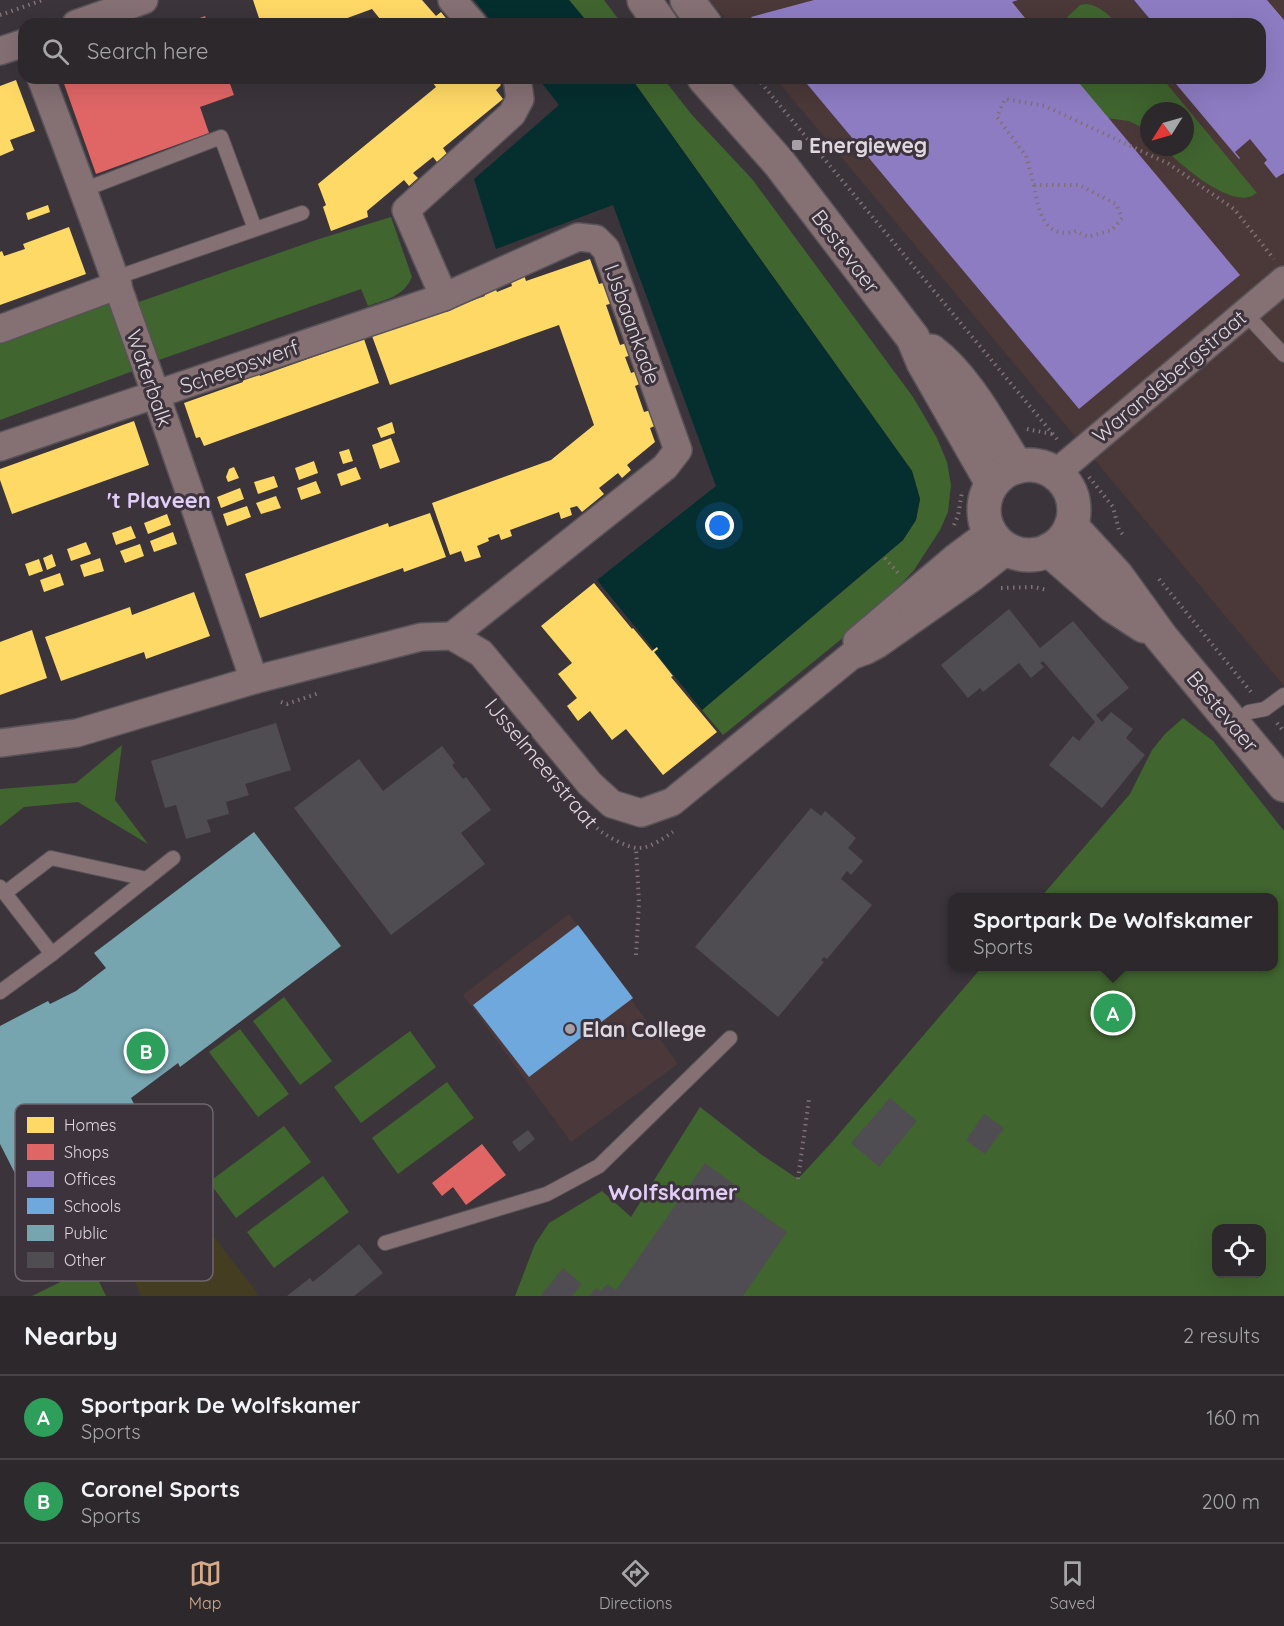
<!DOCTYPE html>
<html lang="en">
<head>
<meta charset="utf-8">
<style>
  body { margin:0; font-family:Quicksand,sans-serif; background:#383438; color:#f1f3f6 }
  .controls { position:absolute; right:18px; bottom:18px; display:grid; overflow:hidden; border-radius:12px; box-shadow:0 6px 24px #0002 }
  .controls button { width:54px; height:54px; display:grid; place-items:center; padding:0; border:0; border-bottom:2px solid #484448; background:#2c282c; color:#f1f3f6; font:30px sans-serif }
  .compass { position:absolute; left:1140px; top:102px; width:54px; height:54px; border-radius:50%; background:#2c282c; box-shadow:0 6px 24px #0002; rotate:233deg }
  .you { position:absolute; left:720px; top:526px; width:21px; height:21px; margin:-15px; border:4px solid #fff; border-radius:50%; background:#1a73e8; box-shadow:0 0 0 9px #1a73e833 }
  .badge { display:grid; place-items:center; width:39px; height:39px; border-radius:50%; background:#d6ab8b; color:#fff; font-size:20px; font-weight:700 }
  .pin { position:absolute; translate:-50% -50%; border:3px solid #fff; box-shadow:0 2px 6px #0006 }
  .popup { position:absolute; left:948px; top:893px; width:330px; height:78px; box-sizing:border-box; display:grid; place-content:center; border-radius:12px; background:#2c282c; filter:drop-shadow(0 2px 4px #0005); font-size:20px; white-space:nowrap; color:#a6a6a9 }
  .popup b { font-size:22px; color:#f1f3f6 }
  .popup::after { content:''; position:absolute; left:50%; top:100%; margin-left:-12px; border:12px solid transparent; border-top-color:#2c282c }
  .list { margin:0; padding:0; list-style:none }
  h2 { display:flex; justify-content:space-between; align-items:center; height:78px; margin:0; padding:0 24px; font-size:26px }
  h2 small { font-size:20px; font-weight:400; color:#a6a6a9 }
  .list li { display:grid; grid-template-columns:39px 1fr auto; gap:18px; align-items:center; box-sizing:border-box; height:84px; padding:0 24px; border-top:2px solid #484448 }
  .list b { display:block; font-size:22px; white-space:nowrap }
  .list p { margin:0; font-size:20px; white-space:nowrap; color:#a6a6a9 }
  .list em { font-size:20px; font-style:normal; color:#a6a6a9 }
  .icon { flex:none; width:33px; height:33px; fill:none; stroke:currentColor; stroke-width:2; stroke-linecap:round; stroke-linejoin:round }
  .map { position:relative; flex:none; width:1284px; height:1296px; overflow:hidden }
  .search { position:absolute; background:#2c282c; box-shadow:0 6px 24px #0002; left:18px; right:18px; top:18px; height:66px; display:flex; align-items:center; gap:15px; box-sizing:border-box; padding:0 21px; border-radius:18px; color:#a6a6a9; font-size:22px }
  .sheet { height:246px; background:#2c282c }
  nav { display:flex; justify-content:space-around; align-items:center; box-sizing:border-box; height:84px; border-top:2px solid #484448; background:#2c282c; font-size:16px; color:#a6a6a9 }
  nav a { display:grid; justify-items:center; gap:3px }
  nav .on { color:#d6ab8b }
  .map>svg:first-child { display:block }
</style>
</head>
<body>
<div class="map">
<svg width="1284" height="1296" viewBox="0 0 1284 1296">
  <rect width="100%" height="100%" fill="#3b353b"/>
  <path fill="#4b3838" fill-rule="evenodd" d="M709,0H1284V686L775,78H1260V24H730ZM1149,111H1185V147H1149Z"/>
  <polygon fill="#4b383a" points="569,914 678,1064 571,1142 463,995"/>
  <g fill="#40652f" fill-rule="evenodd">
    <polygon points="569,0 604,0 622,24 589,24"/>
    <path d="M1086,4C1099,5 1108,14 1117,24H1060L1080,5Z"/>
    <polygon points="631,78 663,78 692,115 752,179 913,397 937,438 947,462 951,485 948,512 940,530 914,570 894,592 855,628 723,735 702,710 903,540 916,520 920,499 912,471"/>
    <path d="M1033,78H1162L1257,193C1254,194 1252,197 1249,197C1225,203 1182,166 1166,150L1164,147H1185V111H1149V131L1129,121L1106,118Z"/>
    <path d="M391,217L412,277C403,297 387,299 368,306L361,289L156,361L136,303L319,239Z"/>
    <polygon points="109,304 133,371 0,420 0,344"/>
    <path d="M1183,718L1213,741L1284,831V1296H515L535,1244L549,1223L602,1191L631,1217L700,1107L762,1155L798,1179L832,1142L982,967L1274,966V898L1041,897L1130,794L1152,750L1165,734ZM1216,1228H1262V1274H1216Z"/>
    <polygon points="122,745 115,800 148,844 78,802 24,807 0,826 0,789 76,783"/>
    <polygon points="284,997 332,1061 300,1085 253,1021"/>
    <polygon points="240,1029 289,1094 258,1117 209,1052"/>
    <polygon points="410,1031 436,1067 361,1123 334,1087"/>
    <polygon points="447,1082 474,1118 398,1174 372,1138"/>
    <polygon points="284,1126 311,1162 236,1218 209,1182"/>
    <polygon points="323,1176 349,1212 274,1268 247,1232"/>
    <polygon points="92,1267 106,1296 32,1296 91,1267"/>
  </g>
  <polygon fill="#453d22" points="178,1190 258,1294 255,1296 141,1296 117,1239"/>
  <g fill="#052e2f">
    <polygon points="474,0 569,0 589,24 494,24"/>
    <polygon points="538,78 631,78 912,471 920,499 916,520 903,540 702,710 655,652 657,648 654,650 597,580 716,486 613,205 496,249 474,179 559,105"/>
  </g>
  <g fill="#ffd966">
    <polygon points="253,0 422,0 436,16 441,12 449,22 447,24 384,24 372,9 331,24 261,24"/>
    <polygon points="429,78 495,78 501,85 496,90 503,99 443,148 447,154 437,162 433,157 413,173 418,178 409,186 404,180 367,211 368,217 331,231 323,207 326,205 318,184 436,87"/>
    <polygon points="16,80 35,131 10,140 14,150 0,156 0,86"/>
    <polygon points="48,205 50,212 28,220 26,213"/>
    <polygon points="69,227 86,274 0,305 0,252 2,251 4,256 25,249 23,244"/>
    <polygon points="590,259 599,284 606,282 613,303 606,305 620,345 627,343 632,355 625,357 631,373 637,371 642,383 635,386 644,412 651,410 657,425 650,428 655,442 627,465 631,470 622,478 618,473 599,488 604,494 582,512 577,506 570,508 572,515 561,519 559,512 510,530 512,536 501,540 499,534 488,538 489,541 477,546 481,557 465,562 461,551 450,555 432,503 551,460 594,425 559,325 390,385 372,336 389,330 386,324 398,319 401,326 485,296 482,289 494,285 497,292 512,286 510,279 524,275 526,281"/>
    <polygon points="364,339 379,383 204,446 200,437 196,438 184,403 243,382 242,379 258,373 260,376"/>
    <polygon points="134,421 149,465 12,514 0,480 0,469"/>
    <polygon points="392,422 395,433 381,438 377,428"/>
    <polygon points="391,438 400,462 380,469 372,445"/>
    <polygon points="349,449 353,461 343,464 339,452"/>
    <polygon points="314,461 318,473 299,480 295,468"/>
    <polygon points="234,467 239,478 228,482 226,477 229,469"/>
    <polygon points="356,467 361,479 341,486 337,474"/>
    <polygon points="274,476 278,487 258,494 254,482"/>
    <polygon points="316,481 321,493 301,500 297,488"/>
    <polygon points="240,488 244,499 221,508 217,497"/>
    <polygon points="276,496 281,508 261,514 256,503"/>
    <polygon points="247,506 251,517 227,526 223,514"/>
    <polygon points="430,513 446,557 404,572 403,568 260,618 245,574 388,523 389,527"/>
    <polygon points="167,514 171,525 148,534 144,523"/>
    <polygon points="131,526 136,538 116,545 112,533"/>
    <polygon points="173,532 177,544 154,552 150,541"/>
    <polygon points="86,542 91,554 71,561 67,549"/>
    <polygon points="140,544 144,556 125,563 120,551"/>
    <polygon points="52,554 56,566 47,570 43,558"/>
    <polygon points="100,558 104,571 84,577 80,565"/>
    <polygon points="39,559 43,571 29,576 25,564"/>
    <polygon points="60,573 64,585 44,592 40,580"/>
    <polygon points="594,583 632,629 633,628 652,651 657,647 658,649 654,652 673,676 671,677 717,732 663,775 626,729 612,740 590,711 578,721 567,706 577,698 558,674 572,663 541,626"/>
    <polygon points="194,592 210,636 146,659 144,652 61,681 45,637 130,607 132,615"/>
    <polygon points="32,630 47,678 0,695 0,642"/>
  </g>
  <g fill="#e06666">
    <polygon points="205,16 208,24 184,24"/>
    <polygon points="62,78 228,78 234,95 200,107 209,133 96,174"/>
    <polygon points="482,1144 506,1175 466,1205 453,1187 442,1196 432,1183"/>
  </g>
  <g fill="#8e7cc3">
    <polygon points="814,0 1018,0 1012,2 1030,24 757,24 751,17"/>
    <polygon points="1134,0 1267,0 1284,20 1284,173 1276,178 1264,163 1267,160 1250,139 1235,152 1240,158 1239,159 1171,78 1260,78 1260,24 1154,24"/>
    <polygon points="802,78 1075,78 1240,275 1079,409"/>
  </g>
  <polygon fill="#6fa8dc" points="578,925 633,998 529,1077 473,1005"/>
  <polygon fill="#76a5af" points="254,832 341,946 180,1067 178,1063 131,1098 171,1177 49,1240 0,1144 0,1026 48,1001 50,1004 76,991 106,968 94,953"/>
  <g fill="#4f4d52">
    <polygon points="1009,609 1040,648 1073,621 1129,688 1096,715 1102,722 1111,712 1133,729 1126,738 1145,755 1102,808 1049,765 1073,736 1079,741 1095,722 1043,661 1040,663 1044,667 1031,678 1019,663 983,692 980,688 968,698 941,665"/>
    <polygon points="276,723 291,770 245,784 249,795 226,802 229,814 207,820 211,832 186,839 176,805 165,808 151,761"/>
    <polygon points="442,746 455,763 452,765 463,779 466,777 491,810 461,833 485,864 391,935 294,808 359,759 383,791"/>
    <polygon points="811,808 821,816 825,811 856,838 848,848 863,861 851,875 847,871 841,879 872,905 827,959 824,957 821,960 824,962 778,1017 695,947"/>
    <polygon points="890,1098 917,1121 879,1167 851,1143"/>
    <polygon points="984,1114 1004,1128 985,1154 966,1140"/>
    <polygon points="528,1130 535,1139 519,1152 512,1142"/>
    <polygon points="705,1163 738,1187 733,1194 787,1232 743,1296 589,1296 596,1288 601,1291 607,1284 616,1290"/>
    <polygon points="359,1244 383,1273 354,1296 287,1296 310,1278 313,1282"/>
    <polygon points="563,1268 582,1284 572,1296 542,1296 541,1295"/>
  </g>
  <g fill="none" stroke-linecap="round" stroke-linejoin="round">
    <defs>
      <g id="service">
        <polyline points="83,190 221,137 255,229"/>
        <polyline points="115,278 302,213"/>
        <polyline points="1244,312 1284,355"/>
        <polyline points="1234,724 1249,712 1265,709 1284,695"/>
        <polyline points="0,887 52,954 0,992"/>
        <polyline points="5,893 51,858 147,879"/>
        <polyline points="52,954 173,858"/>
        <polyline points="385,1243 547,1194 599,1166 730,1038"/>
      </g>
      <g id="minor">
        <polyline points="452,0 473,24"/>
        <polyline points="76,24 144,0"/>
        <polyline points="0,51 24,43"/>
        <path d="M41,78C117,277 185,479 254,680"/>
        <polyline points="444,297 406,210 512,114 520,99 517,78"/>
        <polyline points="0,329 118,285"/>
        <polyline points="0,447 444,297 578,237 596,239 606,249 678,450 665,467 452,636"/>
        <polyline points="1056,473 1284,280"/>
        <polyline points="857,641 956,557 991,531"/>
        <polyline points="0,743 77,733 254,680 421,637 452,636 481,653 590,784 612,804 641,813 672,802 851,656 867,650 878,644 972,578 1009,549"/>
      </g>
      <g id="tertiary">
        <polyline points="644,0 661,24"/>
        <polyline points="687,0 705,24"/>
        <polyline points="704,78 780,164 913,338 923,362 992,483"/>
        <path d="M931,351C967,378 993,429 1017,467"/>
        <circle cx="1029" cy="510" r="45"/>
        <polyline points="1071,526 1117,576 1161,637 1284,785"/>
        <polyline points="1049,550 1113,606 1144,626"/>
      </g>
    </defs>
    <use href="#service" stroke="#585358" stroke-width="16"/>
    <use href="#minor" stroke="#585358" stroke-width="30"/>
    <use href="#tertiary" stroke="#585358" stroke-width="36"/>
    <g stroke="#7f7175" stroke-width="4" stroke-dasharray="1.5 4.5" stroke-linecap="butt">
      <polyline points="0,15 43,0"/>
      <polyline points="757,78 1057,439"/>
      <path d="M1034,185C1038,209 1044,241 1076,231L1088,237L1112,230L1122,218L1116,204L1079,185H1034L1026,156L997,117L1005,99L1045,106L1169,164L1234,209L1274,259"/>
      <polyline points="1027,429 1052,434"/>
      <polyline points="1089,477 1113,507 1119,530 1124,536"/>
      <polyline points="954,525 958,516 962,492"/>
      <polyline points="885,558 898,573"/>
      <polyline points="1159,579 1251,692"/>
      <polyline points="1001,588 1034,587 1047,590"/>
      <polyline points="281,702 287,704 319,693"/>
      <polyline points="1277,723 1284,732"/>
      <path d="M597,828C604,835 626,847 637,848C649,849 664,838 673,832"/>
      <polyline points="636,955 639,903 636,848"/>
      <polyline points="798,1179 809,1099"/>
    </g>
    <use href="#service" stroke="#857074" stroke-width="14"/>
    <use href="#minor" stroke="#857074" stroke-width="27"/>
    <use href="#tertiary" stroke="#857074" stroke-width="33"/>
  </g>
  <g fill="#a69fa6" stroke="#3d333d" stroke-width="2">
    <rect x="791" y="139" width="12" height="12" rx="3"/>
    <circle cx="570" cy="1029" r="6"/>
  </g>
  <g text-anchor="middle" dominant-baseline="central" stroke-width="6" stroke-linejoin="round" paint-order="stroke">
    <g font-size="21" font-weight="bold" fill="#dfd8df" stroke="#3d333d" text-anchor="start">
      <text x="809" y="145">Energieweg</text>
      <text x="582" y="1029">Elan College</text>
    </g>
    <g font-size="21" fill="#dfd8df" stroke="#3d333d">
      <text transform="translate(846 251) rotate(53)">Bestevaer</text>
      <text transform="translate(633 324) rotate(70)">IJsbaankade</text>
      <text transform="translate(239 366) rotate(-19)">Scheepswerf</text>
      <text transform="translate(1169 376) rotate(-40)">Warandebergstraat</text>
      <text transform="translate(150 378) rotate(71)">Waterbalk</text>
      <text transform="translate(1223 711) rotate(50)">Bestevaer</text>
      <text transform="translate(542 763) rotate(50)">IJsselmeerstraat</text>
    </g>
    <g font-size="22" font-weight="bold" fill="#e1cdf6" stroke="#3d333d">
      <text x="159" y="500">'t Plaveen</text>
      <text x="673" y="1192">Wolfskamer</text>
    </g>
  </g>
  <rect x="15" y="1104" width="198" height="177" rx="9" fill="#3d333d" stroke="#6e656e" stroke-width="1.5"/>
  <rect x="27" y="1117" width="27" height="16" fill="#ffd966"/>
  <rect x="27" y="1144" width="27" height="16" fill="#e06666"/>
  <rect x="27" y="1171" width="27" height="16" fill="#8e7cc3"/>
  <rect x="27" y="1198" width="27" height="16" fill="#6fa8dc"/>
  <rect x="27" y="1225" width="27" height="16" fill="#76a5af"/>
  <rect x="27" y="1252" width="27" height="16" fill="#4f4d52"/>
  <g font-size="16" fill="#dfd8df">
    <text x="64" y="1131">Homes</text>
    <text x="64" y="1158">Shops</text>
    <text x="64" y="1185">Offices</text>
    <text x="64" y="1212">Schools</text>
    <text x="64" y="1239">Public</text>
    <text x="64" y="1266">Other</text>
  </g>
</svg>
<div class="controls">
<button><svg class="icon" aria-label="locate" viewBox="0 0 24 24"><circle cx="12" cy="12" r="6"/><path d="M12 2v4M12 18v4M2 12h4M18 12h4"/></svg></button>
</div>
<svg class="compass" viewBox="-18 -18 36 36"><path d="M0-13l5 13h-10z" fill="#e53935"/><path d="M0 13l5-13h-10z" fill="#a6a6a9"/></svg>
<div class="you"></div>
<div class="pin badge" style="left:1113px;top:1013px;background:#2e9e5b">A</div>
<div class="popup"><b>Sportpark De Wolfskamer</b>Sports</div>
<div class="pin badge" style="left:146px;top:1051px;background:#2e9e5b">B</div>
<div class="search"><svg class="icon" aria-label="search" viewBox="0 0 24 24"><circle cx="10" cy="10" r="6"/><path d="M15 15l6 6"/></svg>Search here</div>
</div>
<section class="sheet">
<h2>Nearby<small>2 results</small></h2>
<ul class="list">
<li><span class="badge" style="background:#2e9e5b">A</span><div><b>Sportpark De Wolfskamer</b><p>Sports</p></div><em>160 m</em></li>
<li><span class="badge" style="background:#2e9e5b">B</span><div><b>Coronel Sports</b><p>Sports</p></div><em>200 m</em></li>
</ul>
</section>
<nav>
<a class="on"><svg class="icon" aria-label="map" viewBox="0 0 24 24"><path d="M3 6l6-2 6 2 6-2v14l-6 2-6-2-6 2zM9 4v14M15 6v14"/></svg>Map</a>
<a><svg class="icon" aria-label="directions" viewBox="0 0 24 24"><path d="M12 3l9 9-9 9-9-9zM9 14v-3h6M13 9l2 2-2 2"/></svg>Directions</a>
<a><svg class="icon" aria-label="saved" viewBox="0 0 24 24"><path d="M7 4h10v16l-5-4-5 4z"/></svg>Saved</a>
</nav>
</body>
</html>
